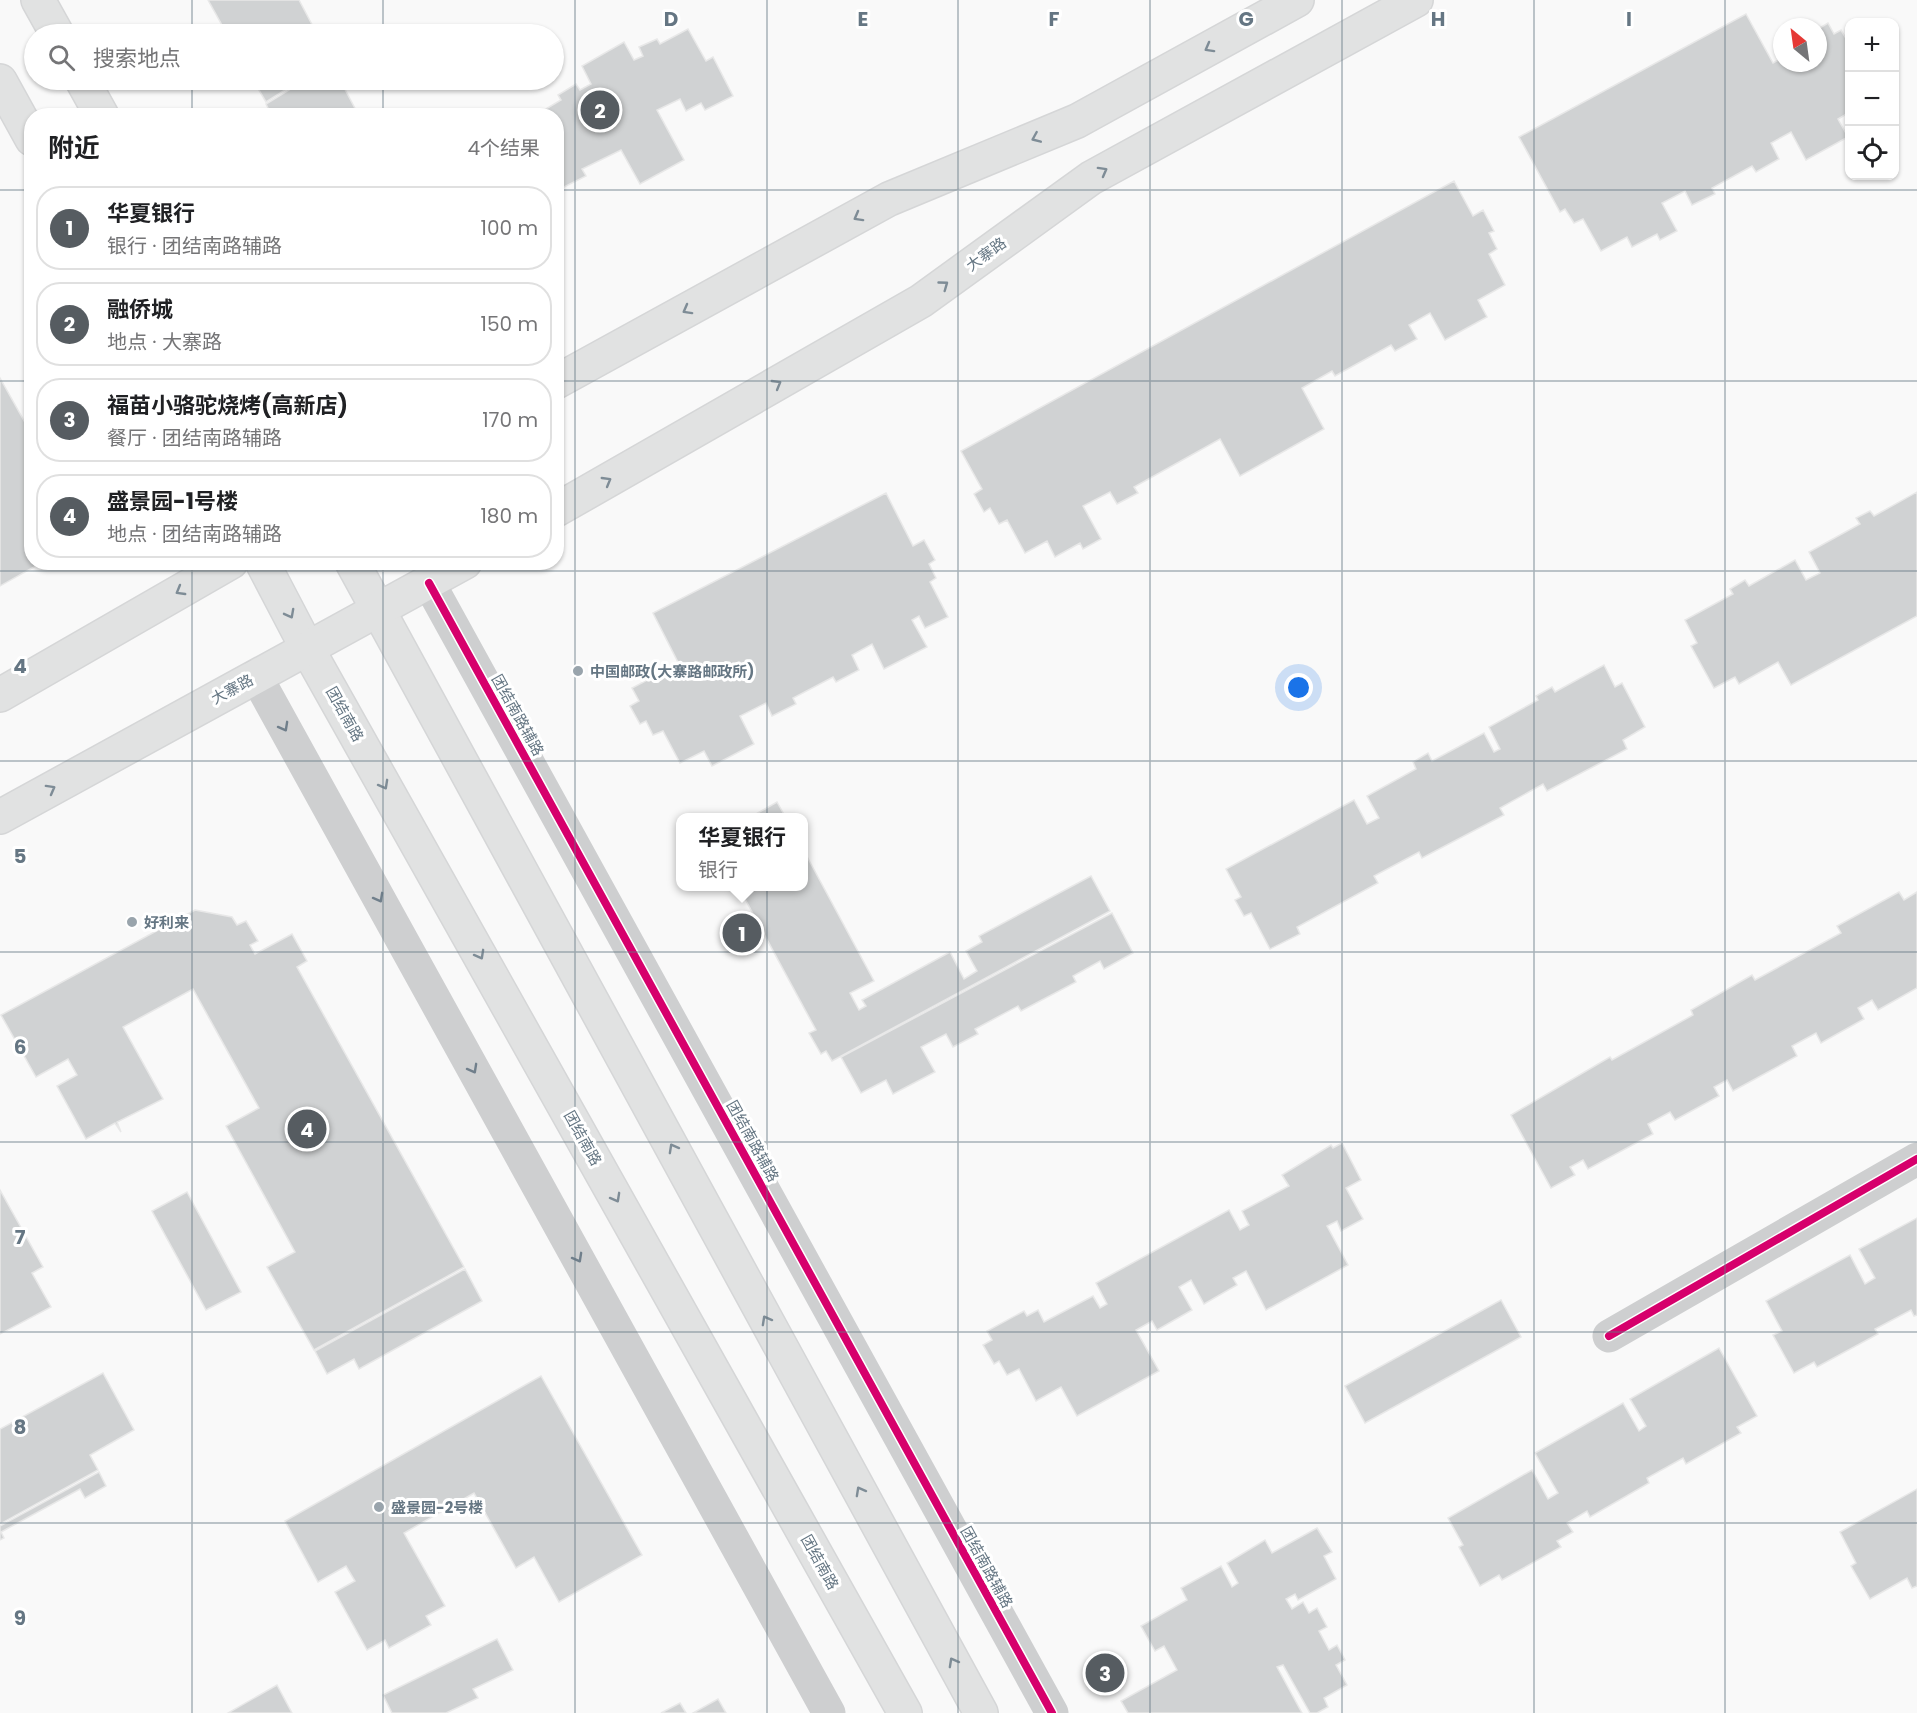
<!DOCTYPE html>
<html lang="zh">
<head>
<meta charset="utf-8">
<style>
  body { margin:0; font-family:Poppins,"Noto Sans SC",sans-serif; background:#f6f6f6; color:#202124 }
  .controls { position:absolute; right:18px; top:18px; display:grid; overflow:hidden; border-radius:12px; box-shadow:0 2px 4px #0004 }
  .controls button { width:54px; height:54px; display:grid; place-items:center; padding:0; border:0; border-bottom:2px solid #e0e0e0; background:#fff; color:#202124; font:30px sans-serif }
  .compass { position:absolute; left:1773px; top:18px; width:54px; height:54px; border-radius:50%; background:#fff; box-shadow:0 2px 4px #0004; rotate:331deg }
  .you { position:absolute; left:1299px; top:688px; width:21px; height:21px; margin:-15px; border:4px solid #fff; border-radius:50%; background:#1a73e8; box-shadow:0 0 0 9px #1a73e833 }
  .badge { display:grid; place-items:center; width:39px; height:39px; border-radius:50%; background:#565c61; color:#fff; font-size:20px; font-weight:700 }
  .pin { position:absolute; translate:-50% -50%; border:3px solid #fff; box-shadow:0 2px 6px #0006 }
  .popup { position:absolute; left:676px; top:813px; width:132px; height:78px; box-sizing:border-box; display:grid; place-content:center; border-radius:12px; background:#fff; filter:drop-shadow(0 2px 4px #0005); font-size:20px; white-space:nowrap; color:#757577 }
  .popup b { font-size:22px; color:#202124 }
  .popup::after { content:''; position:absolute; left:50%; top:100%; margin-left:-12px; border:12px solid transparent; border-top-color:#fff }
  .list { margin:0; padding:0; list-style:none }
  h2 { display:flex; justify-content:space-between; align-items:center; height:78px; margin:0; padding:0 24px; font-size:26px }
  h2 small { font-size:20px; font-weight:400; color:#757577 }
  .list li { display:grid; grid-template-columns:39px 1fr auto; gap:18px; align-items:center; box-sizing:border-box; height:84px; margin:0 12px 12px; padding:0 12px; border:2px solid #e0e0e0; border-radius:24px }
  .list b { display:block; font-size:22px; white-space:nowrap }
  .list p { margin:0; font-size:20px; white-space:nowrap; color:#757577 }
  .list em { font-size:20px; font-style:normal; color:#757577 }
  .icon { flex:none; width:33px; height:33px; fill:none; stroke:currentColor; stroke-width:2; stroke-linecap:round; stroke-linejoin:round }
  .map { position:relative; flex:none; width:1917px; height:1713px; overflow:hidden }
  .search { position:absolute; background:#fff; box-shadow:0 2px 4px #0004; left:24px; top:24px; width:540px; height:66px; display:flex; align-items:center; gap:15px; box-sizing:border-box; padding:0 21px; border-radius:33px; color:#757577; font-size:22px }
  .panel { position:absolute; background:#fff; box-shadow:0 2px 4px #0004; left:24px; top:108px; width:540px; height:462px; border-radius:24px }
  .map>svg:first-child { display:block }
</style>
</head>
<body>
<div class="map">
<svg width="1917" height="1713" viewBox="0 0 1917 1713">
  <rect width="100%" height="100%" fill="#f9f9f9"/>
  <g fill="#d0d2d3" stroke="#e8e8e8" stroke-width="1.5">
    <polygon points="208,0 299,0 317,34 227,34"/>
    <polygon points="1746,14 1773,63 1782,58 1782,63 1818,63 1818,29 1828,23 1834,34 1841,30 1850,45 1850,112 1838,119 1848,137 1806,160 1791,132 1771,143 1779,159 1756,172 1752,166 1712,188 1715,194 1692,205 1685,191 1662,203 1677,231 1660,240 1657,234 1632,247 1627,237 1601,251 1583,219 1574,223 1565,209 1560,212 1519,137"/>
    <polygon points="688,29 706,61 713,57 733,96 705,110 701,103 686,111 680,99 657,110 684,160 640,184 621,150 582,169 586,176 556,191 556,116 534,116 561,100 558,95 576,84 580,90 591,84 582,66 624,42 634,60 643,56 639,47 657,39 660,44"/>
    <polygon points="253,80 301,80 266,102"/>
    <polygon points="305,80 340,80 359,116 272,116 266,104"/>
    <polygon points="1454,181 1473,216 1483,210 1494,231 1489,233 1497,249 1489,254 1505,285 1478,300 1487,317 1445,340 1430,313 1409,325 1417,339 1395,351 1391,345 1335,376 1332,371 1302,388 1324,429 1240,476 1220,439 1134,487 1138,493 1117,504 1110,492 1083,506 1101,539 1083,549 1080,543 1055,557 1047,541 1025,553 1007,520 999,524 990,508 984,512 974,494 982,489 961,451"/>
    <polygon points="0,378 32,435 32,562 43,562 0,586"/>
    <polygon points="1917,492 1917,616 1791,685 1778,662 1739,684 1735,677 1714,688 1691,646 1697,643 1685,620 1733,594 1730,589 1745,580 1749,586 1795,560 1806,580 1820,573 1809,552 1860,524 1856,518 1870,511 1874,516"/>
    <polygon points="886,493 913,546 924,540 935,560 929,564 936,578 930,582 948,617 925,628 919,616 912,620 927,647 884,669 872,644 852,655 859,670 836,682 833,677 793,698 796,704 772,716 766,703 740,716 754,744 712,766 704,751 680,763 663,731 653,735 646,721 640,724 630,706 639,701 632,688 670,668 676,680 685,676 653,613"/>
    <polygon points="1604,665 1615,687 1622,683 1645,727 1623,740 1627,749 1547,791 1543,784 1500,808 1504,815 1422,858 1419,852 1374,876 1378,883 1297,927 1300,934 1270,949 1251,913 1244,916 1235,900 1241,897 1226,869 1354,800 1367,824 1379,818 1367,796 1416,769 1413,762 1428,753 1432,761 1484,733 1494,752 1500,749 1489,727 1538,700 1536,696 1552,687 1555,692"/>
    <polygon points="777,802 786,818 749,818"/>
    <polygon points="804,851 874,981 850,993 859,1010 866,1006 862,1000 950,952 964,979 977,971 966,951 982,942 979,936 1091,876 1110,911 832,1061 826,1051 821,1054 809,1033 816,1030 738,886 804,886"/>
    <polygon points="1899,892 1904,900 1917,892 1917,988 1878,1010 1872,1000 1858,1008 1864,1019 1821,1043 1816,1033 1792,1046 1797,1056 1733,1091 1727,1080 1714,1087 1719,1096 1675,1120 1670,1112 1648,1124 1653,1134 1588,1169 1583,1160 1570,1167 1575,1175 1551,1188 1511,1115 1610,1057 1612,1060 1693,1015 1691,1010 1752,975 1755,980 1841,933 1837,926"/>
    <polygon points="195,910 232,917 237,925 246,921 258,941 250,945 255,954 292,934 307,961 297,967 464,1267 314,1350 267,1267 295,1252 226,1126 259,1108 193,989 123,1027 163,1099 117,1122 121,1132 115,1123 86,1139 57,1086 77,1075 68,1059 36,1077 1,1015"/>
    <polygon points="1112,913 1133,953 1104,969 1100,961 1073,976 1076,982 1021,1011 1018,1006 975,1029 978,1034 953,1047 946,1034 921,1047 935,1072 893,1094 886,1080 861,1093 841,1057"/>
    <polygon points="1342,1143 1361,1180 1346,1188 1363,1219 1341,1231 1337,1221 1327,1226 1348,1265 1266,1310 1246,1271 1233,1278 1237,1285 1204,1304 1191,1280 1179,1287 1192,1310 1157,1330 1152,1321 1136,1330 1159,1371 1077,1416 1061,1387 1036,1401 1019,1369 1007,1375 999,1361 994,1364 983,1345 992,1340 987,1331 1024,1311 1027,1316 1038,1310 1044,1322 1093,1296 1100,1308 1107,1304 1096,1283 1229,1210 1240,1230 1249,1225 1242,1211 1289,1186 1282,1175 1331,1145 1333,1148"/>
    <polygon points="0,1190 43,1267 32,1273 51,1307 0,1334"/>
    <polygon points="187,1192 241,1292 206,1310 152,1211"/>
    <polygon points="1917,1218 1917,1315 1914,1316 1911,1310 1875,1329 1878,1334 1817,1367 1814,1362 1794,1373 1773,1335 1782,1331 1766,1301 1850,1255 1865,1284 1875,1278 1859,1249"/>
    <polygon points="465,1269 482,1301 359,1369 354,1359 327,1374 315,1351"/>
    <polygon points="1501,1300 1521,1337 1365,1423 1345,1386"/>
    <polygon points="1719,1348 1757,1416 1737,1427 1741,1433 1686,1464 1683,1458 1647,1478 1649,1483 1590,1517 1587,1511 1567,1523 1573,1532 1557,1541 1561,1547 1502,1580 1499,1575 1480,1586 1459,1547 1463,1545 1448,1518 1532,1470 1548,1499 1558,1493 1535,1453 1623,1403 1639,1431 1646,1426 1630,1399"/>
    <polygon points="103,1373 134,1430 90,1455 98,1470 0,1524 0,1429"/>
    <polygon points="541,1376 642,1555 559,1602 534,1557 516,1568 474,1493 404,1533 445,1606 426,1616 431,1625 389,1648 385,1640 367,1650 335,1592 355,1581 346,1566 318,1582 285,1521"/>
    <polygon points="99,1472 106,1486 85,1498 80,1489 1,1532 4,1538 0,1540 0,1526"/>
    <polygon points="1917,1489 1917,1586 1912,1588 1907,1578 1870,1599 1851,1566 1856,1563 1840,1532"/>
    <polygon points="1317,1528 1332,1552 1324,1556 1336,1579 1298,1600 1295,1594 1286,1599 1292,1609 1303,1602 1309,1613 1317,1608 1327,1627 1319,1631 1329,1650 1337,1645 1345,1660 1336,1665 1347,1685 1324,1698 1328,1707 1317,1713 1310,1713 1283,1665 1277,1667 1302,1713 1128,1713 1121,1701 1177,1670 1164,1646 1155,1651 1141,1626 1187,1600 1181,1588 1221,1566 1232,1587 1238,1583 1227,1563 1265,1540 1272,1553"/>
    <polygon points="497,1639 513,1670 473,1689 478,1698 446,1713 392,1713 383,1695"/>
    <polygon points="277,1685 292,1713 228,1713"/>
    <polygon points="718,1699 726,1713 693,1713"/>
    <polygon points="680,1703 686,1713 661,1713"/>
  </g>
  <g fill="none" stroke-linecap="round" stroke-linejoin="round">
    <defs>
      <g id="secondary">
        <polyline points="38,0 57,34"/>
        <polyline points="82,80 102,116"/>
        <polyline points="0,81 32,139"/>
        <polyline points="556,382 889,199 1077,121 1297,0"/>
        <polyline points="556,510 921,301 1091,178 1416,0"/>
        <polyline points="262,562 307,648 905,1713"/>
        <polyline points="352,562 981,1713"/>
        <polyline points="0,695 231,562"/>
        <polyline points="0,817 465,562"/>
      </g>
    </defs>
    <use href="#secondary" stroke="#d5d6d7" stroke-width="36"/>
    <g stroke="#cecfd0" stroke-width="33">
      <polyline points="429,583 1052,1713"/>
      <polyline points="256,676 829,1713"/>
      <polyline points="1609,1336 1917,1159"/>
    </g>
    <use href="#secondary" stroke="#e1e2e2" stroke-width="33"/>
    <defs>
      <g id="cycleway">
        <polyline points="429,583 1052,1713"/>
        <polyline points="1609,1336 1917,1159"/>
      </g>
    </defs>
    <use href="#cycleway" stroke="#fff" stroke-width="11"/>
    <use href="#cycleway" stroke="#d6006c" stroke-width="8"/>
  </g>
  <defs><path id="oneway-chevron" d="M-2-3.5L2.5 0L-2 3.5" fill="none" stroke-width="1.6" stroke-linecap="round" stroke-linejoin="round" transform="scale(1.5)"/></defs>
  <g stroke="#7e8c96">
    <use href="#oneway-chevron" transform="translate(1209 48) rotate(151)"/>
    <use href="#oneway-chevron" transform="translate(1036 138) rotate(157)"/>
    <use href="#oneway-chevron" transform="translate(1103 171) rotate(-29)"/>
    <use href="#oneway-chevron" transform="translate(858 217) rotate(151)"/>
    <use href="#oneway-chevron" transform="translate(944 285) rotate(-36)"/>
    <use href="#oneway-chevron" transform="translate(687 310) rotate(151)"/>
    <use href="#oneway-chevron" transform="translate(777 384) rotate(-30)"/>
    <use href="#oneway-chevron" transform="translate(607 481) rotate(-30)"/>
    <use href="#oneway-chevron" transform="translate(180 591) rotate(150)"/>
    <use href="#oneway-chevron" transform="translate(290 614) rotate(62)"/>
    <use href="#oneway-chevron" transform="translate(384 785) rotate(61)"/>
    <use href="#oneway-chevron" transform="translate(51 789) rotate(-29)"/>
    <use href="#oneway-chevron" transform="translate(480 955) rotate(61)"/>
    <use href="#oneway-chevron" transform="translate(673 1148) rotate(-119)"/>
    <use href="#oneway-chevron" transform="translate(616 1198) rotate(61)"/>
    <use href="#oneway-chevron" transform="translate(766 1320) rotate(-119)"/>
    <use href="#oneway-chevron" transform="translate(860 1491) rotate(-119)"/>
    <use href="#oneway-chevron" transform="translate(953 1662) rotate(-119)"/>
  </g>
  <g stroke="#707f8b">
    <use href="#oneway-chevron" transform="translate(284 727) rotate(61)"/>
    <use href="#oneway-chevron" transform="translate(379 898) rotate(61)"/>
    <use href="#oneway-chevron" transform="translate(473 1069) rotate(61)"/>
    <use href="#oneway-chevron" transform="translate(578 1258) rotate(61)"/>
  </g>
  <path fill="none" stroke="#657683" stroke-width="1.5" stroke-opacity="0.55" d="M192,0V34M383,0V34M575,0V1713M767,0V1713M958,0V1713M1150,0V1713M1342,0V1713M1534,0V1713M1725,0V1713M192,80V116M383,80V116M0,190H32M556,190H1917M0,381H32M556,381H1917M192,562V1713M383,562V1713M0,571H1917M0,761H1917M0,952H1917M0,1142H1917M0,1332H1917M0,1523H1917"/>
  <g fill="#99a4ac" stroke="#fff" stroke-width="2">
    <circle cx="578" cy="671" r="6"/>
    <circle cx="132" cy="922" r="6"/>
    <circle cx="379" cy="1507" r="6"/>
  </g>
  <g text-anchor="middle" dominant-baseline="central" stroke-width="6" stroke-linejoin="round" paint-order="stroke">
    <g font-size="15" fill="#657683" stroke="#fff">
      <text transform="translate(986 254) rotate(-36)">大寨路</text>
      <text transform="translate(232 689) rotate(-28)">大寨路</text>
      <text transform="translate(345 714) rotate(61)">团结南路</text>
      <text transform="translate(518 715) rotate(61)">团结南路辅路</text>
      <text transform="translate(583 1138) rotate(61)">团结南路</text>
      <text transform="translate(753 1141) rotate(61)">团结南路辅路</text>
      <text transform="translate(820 1562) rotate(61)">团结南路</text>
      <text transform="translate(987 1567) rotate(61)">团结南路辅路</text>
    </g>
    <g font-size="15" font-weight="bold" fill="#657683" stroke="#fff" text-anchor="start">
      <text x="590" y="671">中国邮政(大寨路邮政所)</text>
      <text x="144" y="922">好利来</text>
      <text x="391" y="1507">盛景园-2号楼</text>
    </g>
  </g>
  <g font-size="20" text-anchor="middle" font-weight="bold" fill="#657683" stroke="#fff" stroke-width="6" stroke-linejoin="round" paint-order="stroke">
    <text x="671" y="26">D</text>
    <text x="863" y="26">E</text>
    <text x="1054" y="26">F</text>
    <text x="1246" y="26">G</text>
    <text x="1438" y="26">H</text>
    <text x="1629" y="26">I</text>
    <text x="20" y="673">4</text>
    <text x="20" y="863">5</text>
    <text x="20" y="1054">6</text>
    <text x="20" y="1244">7</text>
    <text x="20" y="1434">8</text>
    <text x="20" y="1625">9</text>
  </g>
</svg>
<div class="controls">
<button>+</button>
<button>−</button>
<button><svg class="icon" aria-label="locate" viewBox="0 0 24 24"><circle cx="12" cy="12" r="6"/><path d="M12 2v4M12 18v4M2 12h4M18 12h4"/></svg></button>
</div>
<svg class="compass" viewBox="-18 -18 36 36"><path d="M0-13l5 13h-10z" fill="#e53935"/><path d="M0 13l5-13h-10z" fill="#757577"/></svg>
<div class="you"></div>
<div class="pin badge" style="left:742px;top:933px">1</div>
<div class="popup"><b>华夏银行</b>银行</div>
<div class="pin badge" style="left:600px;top:110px">2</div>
<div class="pin badge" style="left:1105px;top:1673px">3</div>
<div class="pin badge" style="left:307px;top:1129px">4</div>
<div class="search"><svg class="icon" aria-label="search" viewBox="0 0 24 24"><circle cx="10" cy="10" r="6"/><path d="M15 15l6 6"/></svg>搜索地点</div>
<section class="panel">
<h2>附近<small>4个结果</small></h2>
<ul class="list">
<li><span class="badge">1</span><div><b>华夏银行</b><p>银行 · 团结南路辅路</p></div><em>100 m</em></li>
<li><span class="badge">2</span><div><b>融侨城</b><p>地点 · 大寨路</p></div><em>150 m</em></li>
<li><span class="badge">3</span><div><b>福苗小骆驼烧烤(高新店)</b><p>餐厅 · 团结南路辅路</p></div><em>170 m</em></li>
<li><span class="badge">4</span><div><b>盛景园-1号楼</b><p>地点 · 团结南路辅路</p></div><em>180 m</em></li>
</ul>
</section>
</div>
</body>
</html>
